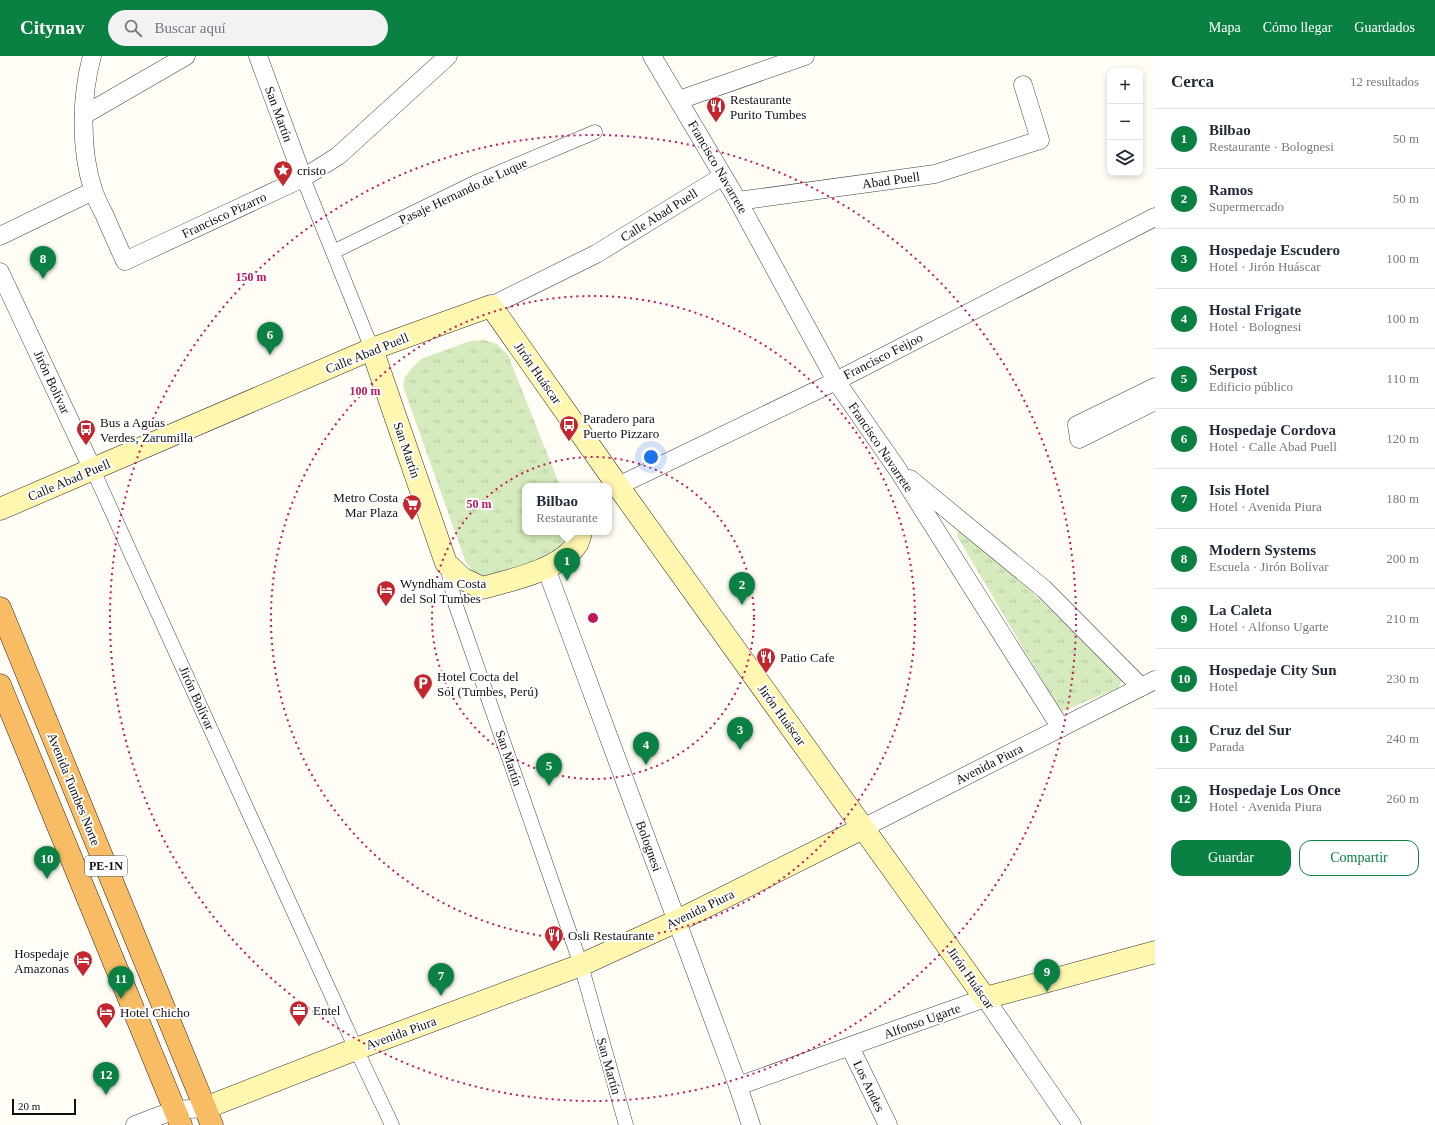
<!DOCTYPE html>
<html lang="es">
<head>
<meta charset="utf-8">
<style>
  body { margin:0; font-family:Georgia,serif; background:#f2f2f3; color:#1f2937 }
  .controls { position:absolute; right:12px; top:12px; display:grid; overflow:hidden; border-radius:8px; box-shadow:0 2px 6px #0003 }
  .controls button { width:36px; height:36px; display:grid; place-items:center; padding:0; border:0; border-bottom:1px solid #e0e1e3; background:#fff; color:#1f2937; font:20px sans-serif }
  .scale { position:absolute; left:12px; bottom:10px; width:64px; box-sizing:border-box; padding-left:4px; border:2px solid #111; border-top:0; font-size:11px; line-height:14px; white-space:nowrap; color:#111; -webkit-text-stroke:3px #fff; paint-order:stroke }
  .you { position:absolute; left:651px; top:401px; width:14px; height:14px; margin:-10px; border:3px solid #fff; border-radius:50%; background:#1a73e8; box-shadow:0 0 0 6px #1a73e833 }
  .badge { display:grid; place-items:center; width:26px; height:26px; border-radius:50%; background:#0b8043; color:#fff; font-size:13px; font-weight:700 }
  .pin { position:absolute; translate:-50% -33px; filter:drop-shadow(0 1px 2px #0008) }
  .pin::after { content:''; position:absolute; top:21px; width:14px; height:12px; background:inherit; clip-path:polygon(0 0,100% 0,50% 100%) }
  .popup { position:absolute; left:522px; top:427px; width:90px; height:52px; box-sizing:border-box; display:grid; place-content:center; border-radius:8px; background:#fff; filter:drop-shadow(0 1px 3px #0005); font-size:13px; white-space:nowrap; color:#747a83 }
  .popup b { font-size:15px; color:#1f2937 }
  .popup::after { content:''; position:absolute; left:50%; top:100%; margin-left:-8px; border:8px solid transparent; border-top-color:#fff }
  .list { margin:0; padding:0; list-style:none }
  h2 { display:flex; justify-content:space-between; align-items:center; height:52px; margin:0; padding:0 16px; font-size:17px }
  h2 small { font-size:13px; font-weight:400; color:#747a83 }
  .list li { display:grid; grid-template-columns:26px 1fr auto; gap:12px; align-items:center; box-sizing:border-box; height:60px; padding:0 16px; border-top:1px solid #e0e1e3 }
  .list b { display:block; font-size:15px; white-space:nowrap }
  .list p { margin:0; font-size:13px; white-space:nowrap; color:#747a83 }
  .list em { font-size:13px; font-style:normal; color:#747a83 }
  .actions { display:flex; gap:8px; padding:12px 16px }
  .actions a { flex:1; padding:9px 0; border:1px solid #0b8043; border-radius:12px; text-align:center; font-size:14px; color:#0b8043 }
  .actions .main { background:#0b8043; color:#fff }
  .icon { flex:none; width:22px; height:22px; fill:none; stroke:currentColor; stroke-width:2; stroke-linecap:round; stroke-linejoin:round }
  .map { position:relative; flex:none; width:1155px; height:1069px; overflow:hidden }
  header { display:flex; align-items:center; gap:24px; box-sizing:border-box; height:56px; padding:0 20px; background:#0b8043; color:#fff }
  header strong { font-size:19px }
  nav { display:flex; gap:22px; margin-inline-start:auto; font-size:14px }
  .search { width:280px; height:36px; background:#f2f2f3; display:flex; align-items:center; gap:10px; box-sizing:border-box; padding:0 14px; border-radius:22px; color:#747a83; font-size:15px }
  main { display:flex }
  aside { flex:1; background:#fff }
  .map>svg:first-child { display:block }
</style>
</head>
<body>
<header>
<strong>Citynav</strong>
<div class="search"><svg class="icon" aria-label="search" viewBox="0 0 24 24"><circle cx="10" cy="10" r="6"/><path d="M15 15l6 6"/></svg>Buscar aquí</div>
<nav><a>Mapa</a><a>Cómo llegar</a><a>Guardados</a></nav>
</header>
<main>
<div class="map">
<svg width="1155" height="1069" viewBox="0 0 1155 1069">
  <defs>
    <pattern id="park-tufts" width="24" height="20" patternUnits="userSpaceOnUse"><rect width="24" height="20" fill="#d5ebbd"/><path d="M3 7l-1-3M5 7V3M7 7l1-3M15 17l-1-3M17 17v-4M19 17l1-3" fill="none" stroke="#b6c8a1"/></pattern>
  </defs>
  <rect width="100%" height="100%" fill="#fffdf5"/>
  <g fill="url(#park-tufts)">
    <path d="M484,284L497,288L508,299L560,430H525V476H567L561,491L544,504L487,522C478,520 472,515 466,507L403,330L405,321L412,312L421,303L470,285Z"/>
    <polygon points="958,473 966,473 1123,623 1118,632 1061,656 957,480"/>
  </g>
  <g fill="none" stroke-linecap="round" stroke-linejoin="round">
    <defs>
      <g id="pedestrian">
        <polyline points="303,122 372,293"/>
        <polyline points="333,196 474,127 595,76"/>
        <polyline points="93,414 356,993 392,1069"/>
        <polyline points="447,509 455,547 581,909 626,1069"/>
      </g>
      <g id="minor">
        <path d="M92,0C81,40 80,94 93,133C95,141 100,150 104,158C111,174 118,190 125,205L303,122L338,100L448,0"/>
        <polyline points="258,0 303,122"/>
        <polyline points="652,0 738,145 836,325 898,414 1061,672"/>
        <polyline points="679,44 805,0"/>
        <polyline points="84,59 186,0"/>
        <polyline points="738,145 935,118 1040,84 1023,29"/>
        <polyline points="0,180 93,135"/>
        <polyline points="0,216 93,414"/>
        <polyline points="491,250 596,198 723,120"/>
        <polyline points="1155,331 1077,369 1079,383 1155,345"/>
        <polyline points="910,423 1044,533 1141,631"/>
        <polyline points="618,430 836,325 1155,161"/>
        <polyline points="546,512 738,1030 751,1069"/>
        <polyline points="863,772 1155,624"/>
        <polyline points="850,991 888,1069"/>
        <polyline points="738,1030 985,942 1072,1069"/>
        <polyline points="135,1069 175,1054 205,1052"/>
      </g>
      <g id="secondary">
        <path d="M372,293L446,507L463,523L482,532C511,524 560,514 577,488C579,484 580,480 581,476"/>
        <polyline points="0,453 372,293 491,250 618,430 985,942 1155,896"/>
        <polyline points="205,1052 356,993 581,909 677,865 863,772"/>
      </g>
      <g id="trunk">
        <polyline points="0,552 212,1069"/>
        <polyline points="0,629 181,1069"/>
      </g>
    </defs>
    <use href="#pedestrian" stroke="#444" stroke-width="15"/>
    <use href="#minor" stroke="#444" stroke-width="19"/>
    <use href="#secondary" stroke="#333" stroke-width="23"/>
    <use href="#trunk" stroke="#222" stroke-width="23"/>
    <use href="#pedestrian" stroke="#fff" stroke-width="14"/>
    <use href="#minor" stroke="#fff" stroke-width="18"/>
    <use href="#secondary" stroke="#fff6b0" stroke-width="22"/>
    <use href="#trunk" stroke="#f7bc64" stroke-width="22"/>
  </g>
  <g fill="none" stroke="#c2185b" stroke-width="2" stroke-dasharray="2 4">
    <circle cx="593" cy="562" r="161"/>
    <circle cx="593" cy="562" r="322"/>
    <circle cx="593" cy="562" r="483"/>
  </g>
  <defs>
    <symbol id="restaurant-pin" viewBox="-11 -11 22 30"><path d="M0 17L-7.5 6A9.5 9.5 0 1 1 7.5 6Z" fill="#c4262e" stroke="#fff"/><path d="M-5-6h1v4h1v-4h1v4h1v-4h1v5L-1.5 .5V6h-2V.5L-5-1ZM5-6V6H3V1.5H1.5Q1.5-4 5-6Z" fill="#fff"/></symbol>
    <symbol id="sight-pin" viewBox="-11 -11 22 30"><path d="M0 17L-7.5 6A9.5 9.5 0 1 1 7.5 6Z" fill="#c4262e" stroke="#fff"/><path d="M0-6L1.8-2.2L6-1.7L2.9 1.2L3.7 5.4L0 3.3L-3.7 5.4L-2.9 1.2L-6-1.7L-1.8-2.2Z" fill="#fff"/></symbol>
    <symbol id="bus-pin" viewBox="-11 -11 22 30"><path d="M0 17L-7.5 6A9.5 9.5 0 1 1 7.5 6Z" fill="#c4262e" stroke="#fff"/><path d="M-5-6H5V4H4V6H2V4H-2V6H-4V4H-5ZM-3.5-4V0h7V-4ZM-3.5 1.2v1.5H-2V1.2ZM2 1.2v1.5H3.5V1.2Z" fill="#fff"/></symbol>
    <symbol id="supermarket-pin" viewBox="-11 -11 22 30"><path d="M0 17L-7.5 6A9.5 9.5 0 1 1 7.5 6Z" fill="#c4262e" stroke="#fff"/><path d="M-6-5.5h2.5l.6 2H6L4.5 2H-2.5L-4.4-4H-6ZM-1.5 3.2a1.3 1.3 0 1 0 .1 0ZM3 3.2a1.3 1.3 0 1 0 .1 0Z" fill="#fff"/></symbol>
    <symbol id="hotel-pin" viewBox="-11 -11 22 30"><path d="M0 17L-7.5 6A9.5 9.5 0 1 1 7.5 6Z" fill="#c4262e" stroke="#fff"/><path d="M-6-4.5h1.5V1H6V5H4.5V3h-9V5H-6ZM-4 0a1.8 1.8 0 1 1 3.6 0ZM.5 0V-2.5h3Q6-2.5 6 0Z" fill="#fff"/></symbol>
    <symbol id="parking-pin" viewBox="-11 -11 22 30"><path d="M0 17L-7.5 6A9.5 9.5 0 1 1 7.5 6Z" fill="#c4262e" stroke="#fff"/><path d="M-3.5-5.5H1a3.5 3.5 0 0 1 0 7H-1V5.5H-3.5ZM-1-3.4V-.6H.8a1.4 1.4 0 0 0 0-2.8Z" fill="#fff"/></symbol>
    <symbol id="office-pin" viewBox="-11 -11 22 30"><path d="M0 17L-7.5 6A9.5 9.5 0 1 1 7.5 6Z" fill="#c4262e" stroke="#fff"/><path d="M-6-3h4V-5.5h4V-3h4V5H-6ZM-1-4.5V-3h2v-1.5ZM-6 0V1H6V0Z" fill="#fff"/></symbol>
  </defs>
  <g fill-rule="evenodd">
    <use href="#restaurant-pin" x="705" y="39" width="22" height="30"/>
    <use href="#sight-pin" x="272" y="103" width="22" height="30"/>
    <use href="#bus-pin" x="558" y="358" width="22" height="30"/>
    <use href="#bus-pin" x="75" y="362" width="22" height="30"/>
    <use href="#supermarket-pin" x="401" y="437" width="22" height="30"/>
    <use href="#hotel-pin" x="375" y="523" width="22" height="30"/>
    <use href="#restaurant-pin" x="755" y="590" width="22" height="30"/>
    <use href="#parking-pin" x="412" y="616" width="22" height="30"/>
    <use href="#restaurant-pin" x="543" y="868" width="22" height="30"/>
    <use href="#hotel-pin" x="72" y="893" width="22" height="30"/>
    <use href="#office-pin" x="288" y="943" width="22" height="30"/>
    <use href="#hotel-pin" x="95" y="945" width="22" height="30"/>
  </g>
  <g text-anchor="middle" dominant-baseline="central" stroke-width="4" stroke-linejoin="round" paint-order="stroke">
    <rect fill="#fff" stroke="#585858" stroke-width="1" x="85" y="800" width="42" height="20" rx="3"/>
    <g font-size="12" font-weight="bold" fill="#111">
      <text x="106" y="810">PE-1N</text>
    </g>
    <g font-size="13" fill="#111" stroke="#fff" text-anchor="start">
      <text x="730" y="43">Restaurante<tspan x="730" dy="15">Purito Tumbes</tspan></text>
      <text x="297" y="114">cristo</text>
      <text x="583" y="362">Paradero para<tspan x="583" dy="15">Puerto Pizzaro</tspan></text>
      <text x="100" y="366">Bus a Aguas<tspan x="100" dy="15">Verdes, Zarumilla</tspan></text>
      <text x="398" y="441" text-anchor="end">Metro Costa<tspan x="398" dy="15">Mar Plaza</tspan></text>
      <text x="400" y="527">Wyndham Costa<tspan x="400" dy="15">del Sol Tumbes</tspan></text>
      <text x="780" y="601">Patio Cafe</text>
      <text x="437" y="620">Hotel Cocta del<tspan x="437" dy="15">Sol (Tumbes, Perú)</tspan></text>
      <text x="568" y="879">Osli Restaurante</text>
      <text x="69" y="897" text-anchor="end">Hospedaje<tspan x="69" dy="15">Amazonas</tspan></text>
      <text x="313" y="954">Entel</text>
      <text x="120" y="956">Hotel Chicho</text>
    </g>
    <g font-size="13" fill="#111" stroke="#fff">
      <text transform="translate(279 58) rotate(70)">San Martín</text>
      <text transform="translate(718 111) rotate(60)">Francisco Navarrete</text>
      <text transform="translate(891 124) rotate(-8)">Abad Puell</text>
      <text transform="translate(463 135) rotate(-25)">Pasaje Hernando de Luque</text>
      <text transform="translate(224 159) rotate(-25)">Francisco Pizarro</text>
      <text transform="translate(659 159) rotate(-32)">Calle Abad Puell</text>
      <text transform="translate(367 297) rotate(-22)">Calle Abad Puell</text>
      <text transform="translate(883 300) rotate(-27)">Francisco Feijoo</text>
      <text transform="translate(538 317) rotate(55)">Jirón Huáscar</text>
      <text transform="translate(52 326) rotate(65)">Jirón Bolívar</text>
      <text transform="translate(881 391) rotate(56)">Francisco Navarrete</text>
      <text transform="translate(407 394) rotate(71)">San Martín</text>
      <text transform="translate(69 424) rotate(-23)">Calle Abad Puell</text>
      <text transform="translate(197 642) rotate(66)">Jirón Bolívar</text>
      <text transform="translate(782 659) rotate(54)">Jirón Huáscar</text>
      <text transform="translate(509 702) rotate(71)">San Martín</text>
      <text transform="translate(989 708) rotate(-27)">Avenida Piura</text>
      <text transform="translate(74 733) rotate(68)">Avenida Tumbes Norte</text>
      <text transform="translate(649 790) rotate(70)">Bolognesi</text>
      <text transform="translate(700 853) rotate(-26)">Avenida Piura</text>
      <text transform="translate(971 922) rotate(55)">Jirón Huáscar</text>
      <text transform="translate(922 965) rotate(-20)">Alfonso Ugarte</text>
      <text transform="translate(401 977) rotate(-20)">Avenida Piura</text>
      <text transform="translate(609 1010) rotate(74)">San Martín</text>
      <text transform="translate(869 1030) rotate(64)">Los Andes</text>
    </g>
  </g>
  <circle cx="593" cy="562" r="6" fill="#c2185b" stroke="#fff" stroke-width="2"/>
  <g font-size="12" text-anchor="middle" font-weight="bold" fill="#c2185b" stroke="#fff" stroke-width="4" stroke-linejoin="round" paint-order="stroke">
    <text x="251" y="225">150 m</text>
    <text x="365" y="339">100 m</text>
    <text x="479" y="452">50 m</text>
  </g>
</svg>
<div class="controls">
<button>+</button>
<button>−</button>
<button><svg class="icon" aria-label="layers" viewBox="0 0 24 24"><path d="M12 4l9 5-9 5-9-5zM3 14l9 5 9-5"/></svg></button>
</div>
<div class="scale">20 m</div>
<div class="you"></div>
<div class="pin badge" style="left:567px;top:525px">1</div>
<div class="popup"><b>Bilbao</b>Restaurante</div>
<div class="pin badge" style="left:742px;top:549px">2</div>
<div class="pin badge" style="left:740px;top:694px">3</div>
<div class="pin badge" style="left:646px;top:709px">4</div>
<div class="pin badge" style="left:549px;top:730px">5</div>
<div class="pin badge" style="left:270px;top:299px">6</div>
<div class="pin badge" style="left:441px;top:940px">7</div>
<div class="pin badge" style="left:43px;top:223px">8</div>
<div class="pin badge" style="left:1047px;top:936px">9</div>
<div class="pin badge" style="left:47px;top:823px">10</div>
<div class="pin badge" style="left:121px;top:943px">11</div>
<div class="pin badge" style="left:106px;top:1039px">12</div>
</div>
<aside>
<h2>Cerca<small>12 resultados</small></h2>
<ul class="list">
<li><span class="badge">1</span><div><b>Bilbao</b><p>Restaurante · Bolognesi</p></div><em>50 m</em></li>
<li><span class="badge">2</span><div><b>Ramos</b><p>Supermercado</p></div><em>50 m</em></li>
<li><span class="badge">3</span><div><b>Hospedaje Escudero</b><p>Hotel · Jirón Huáscar</p></div><em>100 m</em></li>
<li><span class="badge">4</span><div><b>Hostal Frigate</b><p>Hotel · Bolognesi</p></div><em>100 m</em></li>
<li><span class="badge">5</span><div><b>Serpost</b><p>Edificio público</p></div><em>110 m</em></li>
<li><span class="badge">6</span><div><b>Hospedaje Cordova</b><p>Hotel · Calle Abad Puell</p></div><em>120 m</em></li>
<li><span class="badge">7</span><div><b>Isis Hotel</b><p>Hotel · Avenida Piura</p></div><em>180 m</em></li>
<li><span class="badge">8</span><div><b>Modern Systems</b><p>Escuela · Jirón Bolívar</p></div><em>200 m</em></li>
<li><span class="badge">9</span><div><b>La Caleta</b><p>Hotel · Alfonso Ugarte</p></div><em>210 m</em></li>
<li><span class="badge">10</span><div><b>Hospedaje City Sun</b><p>Hotel</p></div><em>230 m</em></li>
<li><span class="badge">11</span><div><b>Cruz del Sur</b><p>Parada</p></div><em>240 m</em></li>
<li><span class="badge">12</span><div><b>Hospedaje Los Once</b><p>Hotel · Avenida Piura</p></div><em>260 m</em></li>
</ul>
<div class="actions"><a class="main">Guardar</a><a>Compartir</a></div>
</aside>
</main>
</body>
</html>
